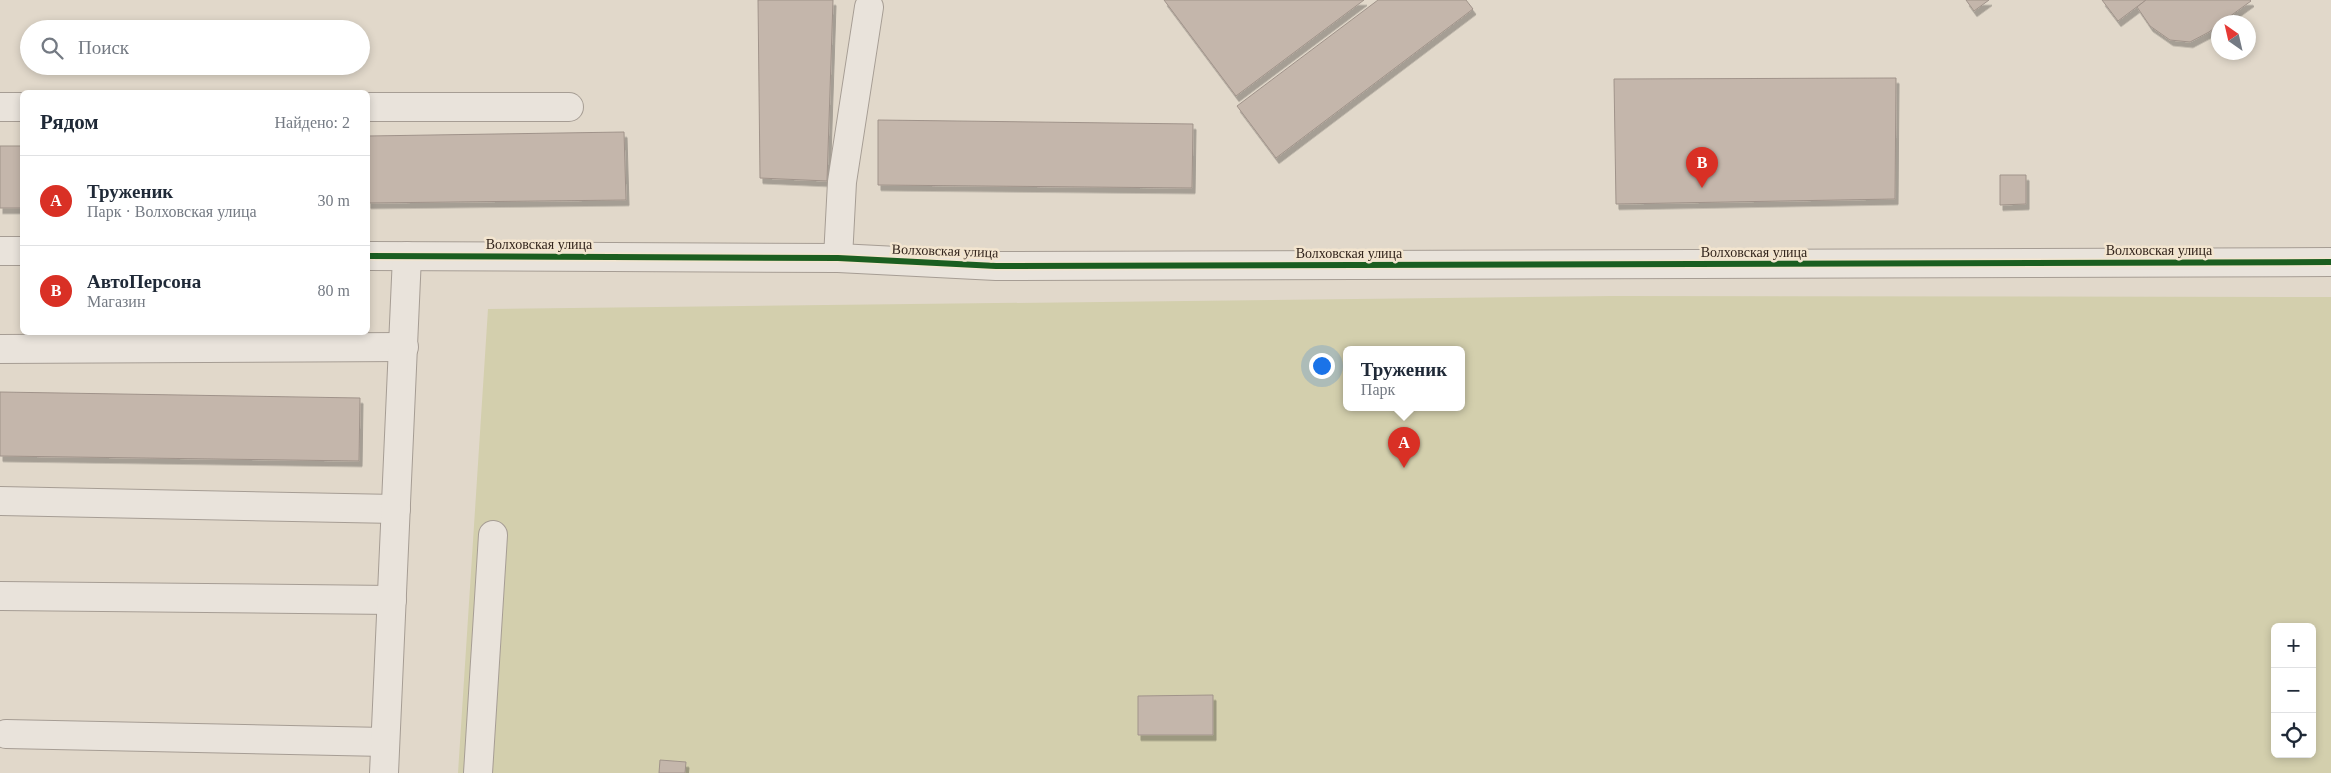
<!DOCTYPE html>
<html lang="ru">
<head>
<meta charset="utf-8">
<style>
  body { margin:0; font-family:Georgia,serif; background:#f6f6f7; color:#1f2937 }
  .controls { position:absolute; right:15px; bottom:15px; display:grid; overflow:hidden; border-radius:8px; box-shadow:0 2px 8px #0003 }
  .controls button { width:45px; height:45px; display:grid; place-items:center; padding:0; border:0; border-bottom:1px solid #e0e1e3; background:#fff; color:#1f2937; font:25px sans-serif }
  .compass { position:absolute; left:2211px; top:15px; width:45px; height:45px; border-radius:50%; background:#fff; box-shadow:0 2px 8px #0003; rotate:326deg }
  .you { position:absolute; left:1321px; top:365px; width:18px; height:18px; margin:-12px; border:4px solid #fff; border-radius:50%; background:#1a73e8; box-shadow:0 0 0 8px #1a73e833 }
  .badge { display:grid; place-items:center; width:32px; height:32px; border-radius:50%; background:#d93025; color:#fff; font-size:16px; font-weight:700 }
  .pin { position:absolute; translate:-50% -41px; filter:drop-shadow(0 1px 2px #0008) }
  .pin::after { content:''; position:absolute; top:26px; width:18px; height:15px; background:inherit; clip-path:polygon(0 0,100% 0,50% 100%) }
  .popup { position:absolute; left:1343px; top:346px; width:122px; height:65px; box-sizing:border-box; display:grid; place-content:center; border-radius:8px; background:#fff; filter:drop-shadow(0 1px 4px #0005); font-size:16px; white-space:nowrap; color:#747a83 }
  .popup b { font-size:19px; color:#1f2937 }
  .popup::after { content:''; position:absolute; left:50%; top:100%; margin-left:-10px; border:10px solid transparent; border-top-color:#fff }
  .list { margin:0; padding:0; list-style:none }
  h2 { display:flex; justify-content:space-between; align-items:center; height:65px; margin:0; padding:0 20px; font-size:21px }
  h2 small { font-size:16px; font-weight:400; color:#747a83 }
  .list li { display:grid; grid-template-columns:32px 1fr auto; gap:15px; align-items:center; box-sizing:border-box; height:90px; padding:0 20px; border-top:1px solid #e0e1e3 }
  .list b { display:block; font-size:19px; white-space:nowrap }
  .list p { margin:0; font-size:16px; white-space:nowrap; color:#747a83 }
  .list em { font-size:16px; font-style:normal; color:#747a83 }
  .icon { flex:none; width:28px; height:28px; fill:none; stroke:currentColor; stroke-width:2; stroke-linecap:round; stroke-linejoin:round }
  .map { position:relative; flex:none; width:2331px; height:773px; overflow:hidden }
  .search { position:absolute; background:#fff; box-shadow:0 2px 8px #0003; left:20px; top:20px; width:350px; height:55px; display:flex; align-items:center; gap:12px; box-sizing:border-box; padding:0 18px; border-radius:28px; color:#747a83; font-size:19px }
  .panel { position:absolute; background:#fff; box-shadow:0 2px 8px #0003; left:20px; top:90px; width:350px; height:245px; border-radius:8px }
  .map>svg:first-child { display:block }
</style>
</head>
<body>
<div class="map">
<svg width="2331" height="773" viewBox="0 0 2331 773">
  <defs>
    <filter id="shadow"><feDropShadow dx="3" dy="5.5" stdDeviation="0" flood-color="#0004"/></filter>
  </defs>
  <rect width="100%" height="100%" fill="#e1d8ca"/>
  <path fill="#d3cfad" fill-rule="evenodd" d="M1612,296L2331,297V773H458L488,309ZM1346,349H1462V407H1346ZM2275,627H2312V754H2275Z"/>
  <g fill="#c4b6ab" stroke="#a0938a" filter="url(#shadow)">
    <polygon points="758,0 833,0 827,181 760,178"/>
    <polygon points="1164,0 1364,0 1236,96"/>
    <polygon points="1378,0 1466,0 1473,9 1276,158 1237,106"/>
    <polygon points="1966,0 1989,0 1974,11"/>
    <polygon points="2102,0 2146,0 2118,21"/>
    <polygon points="2146,0 2250,0 2251,1 2222,22 2218,22 2218,25 2209,32 2190,42 2170,40 2150,26 2137,7"/>
    <polygon points="1896,78 1895,199 1616,204 1614,79"/>
    <polygon points="878,120 1193,124 1192,188 878,185"/>
    <polygon points="624,132 626,200 368,203 368,136"/>
    <rect x="0" y="146" width="22" height="62"/>
    <polygon points="2000,175 2026,175 2026,204 2000,205"/>
    <polygon points="0,392 360,398 359,461 0,456"/>
    <polygon points="1213,695 1213,735 1138,735 1138,696"/>
    <polygon points="660,760 686,762 685,773 659,773"/>
  </g>
  <g fill="none" stroke-linecap="round" stroke-linejoin="round">
    <defs>
      <g id="minor">
        <polyline points="0,107 22,107"/>
        <polyline points="368,107 569,107"/>
        <polyline points="0,251 22,251"/>
        <polyline points="368,256 838,258 996,266 2331,262"/>
        <polyline points="838,258 842,182 869,7"/>
        <polyline points="0,349 404,347"/>
        <polyline points="0,501 396,509"/>
        <polyline points="1,596 392,600"/>
        <polyline points="6,734 385,742"/>
        <polyline points="384,773 407,256"/>
        <polyline points="478,773 493,535"/>
      </g>
    </defs>
    <use href="#minor" stroke="#a69d94" stroke-width="30"/>
    <use href="#minor" stroke="#e9e3db" stroke-width="28"/>
    <defs>
      <polyline id="cycleway" points="368,256 838,258 996,266 2331,262"/>
    </defs>
    <use href="#cycleway" stroke="#f3e5cf" stroke-width="9"/>
    <use href="#cycleway" stroke="#1b5e20" stroke-width="6"/>
  </g>
  <g text-anchor="middle" dominant-baseline="central" stroke-width="5" stroke-linejoin="round" paint-order="stroke">
    <g font-size="14" fill="#33251d" stroke="#f3e5cf">
      <text x="539" y="244">Волховская улица</text>
      <text x="2159" y="250">Волховская улица</text>
      <text transform="translate(945 251) rotate(2)">Волховская улица</text>
      <text x="1754" y="252">Волховская улица</text>
      <text x="1349" y="253">Волховская улица</text>
    </g>
  </g>
</svg>
<div class="controls">
<button>+</button>
<button>−</button>
<button><svg class="icon" aria-label="locate" viewBox="0 0 24 24"><circle cx="12" cy="12" r="6"/><path d="M12 2v4M12 18v4M2 12h4M18 12h4"/></svg></button>
</div>
<svg class="compass" viewBox="-18 -18 36 36"><path d="M0-13l5 13h-10z" fill="#e53935"/><path d="M0 13l5-13h-10z" fill="#747a83"/></svg>
<div class="you"></div>
<div class="pin badge" style="left:1404px;top:468px">A</div>
<div class="popup"><b>Труженик</b>Парк</div>
<div class="pin badge" style="left:1702px;top:188px">B</div>
<div class="search"><svg class="icon" aria-label="search" viewBox="0 0 24 24"><circle cx="10" cy="10" r="6"/><path d="M15 15l6 6"/></svg>Поиск</div>
<section class="panel">
<h2>Рядом<small>Найдено: 2</small></h2>
<ul class="list">
<li><span class="badge">A</span><div><b>Труженик</b><p>Парк · Волховская улица</p></div><em>30 m</em></li>
<li><span class="badge">B</span><div><b>АвтоПерсона</b><p>Магазин</p></div><em>80 m</em></li>
</ul>
</section>
</div>
</body>
</html>
